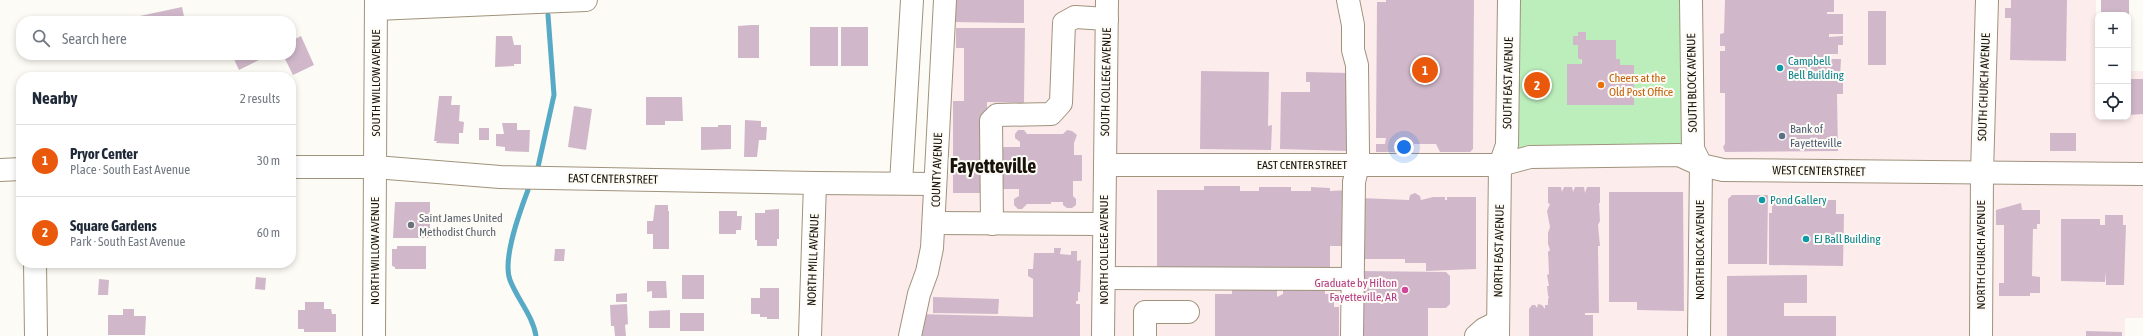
<!DOCTYPE html>
<html lang="en">
<head>
<meta charset="utf-8">
<style>
  body { margin:0; font-family:"Asap Condensed",sans-serif; background:#f2f2f3; color:#1f2937 }
  .controls { position:absolute; right:12px; top:12px; display:grid; overflow:hidden; border-radius:8px; box-shadow:0 2px 6px #0003 }
  .controls button { width:36px; height:36px; display:grid; place-items:center; padding:0; border:0; border-bottom:1px solid #e0e1e3; background:#fff; color:#1f2937; font:20px sans-serif }
  .you { position:absolute; left:1404px; top:147px; width:14px; height:14px; margin:-10px; border:3px solid #fff; border-radius:50%; background:#1a73e8; box-shadow:0 0 0 6px #1a73e833 }
  .badge { display:grid; place-items:center; width:26px; height:26px; border-radius:50%; background:#ea580c; color:#fff; font-size:13px; font-weight:700 }
  .pin { position:absolute; translate:-50% -50%; border:2px solid #fff; box-shadow:0 1px 4px #0006 }
  .list { margin:0; padding:0; list-style:none }
  h2 { display:flex; justify-content:space-between; align-items:center; height:52px; margin:0; padding:0 16px; font-size:17px }
  h2 small { font-size:13px; font-weight:400; color:#747a83 }
  .list li { display:grid; grid-template-columns:26px 1fr auto; gap:12px; align-items:center; box-sizing:border-box; height:72px; padding:0 16px; border-top:1px solid #e0e1e3 }
  .list b { display:block; font-size:15px; white-space:nowrap }
  .list p { margin:0; font-size:13px; white-space:nowrap; color:#747a83 }
  .list em { font-size:13px; font-style:normal; color:#747a83 }
  .icon { flex:none; width:22px; height:22px; fill:none; stroke:currentColor; stroke-width:2; stroke-linecap:round; stroke-linejoin:round }
  .map { position:relative; flex:none; width:2143px; height:336px; overflow:hidden }
  .search { position:absolute; background:#fff; box-shadow:0 2px 6px #0003; left:16px; top:16px; width:280px; height:44px; display:flex; align-items:center; gap:10px; box-sizing:border-box; padding:0 14px; border-radius:16px; color:#747a83; font-size:15px }
  .panel { position:absolute; background:#fff; box-shadow:0 2px 6px #0003; left:16px; top:72px; width:280px; height:196px; border-radius:16px }
  .map>svg:first-child { display:block }
</style>
</head>
<body>
<div class="map">
<svg width="2143" height="336" viewBox="0 0 2143 336">
  <rect width="100%" height="100%" fill="#fdfbf5"/>
  <polygon fill="#fdecec" points="945,0 1509,0 1507,145 1679,155 1691,0 2096,0 2096,71 2098,71 2098,117 2128,117 2128,71 2143,71 2143,318 2125,318 2125,336 810,336 815,183 935,184"/>
  <path fill="#bceebb" fill-rule="evenodd" d="M1509,0H1691L1693,149L1530,157L1507,145ZM1578,32H1586V40H1616V59H1620V65H1634V105H1567V64H1582L1578,45Z"/>
  <g fill="none" stroke-linecap="round" stroke-linejoin="round">
    <g stroke="#57aac6" stroke-width="5">
      <polyline points="538,167 554,95 548,15"/>
      <path d="M528,190C520,211 502,259 510,280C517,299 533,316 536,336"/>
    </g>
  </g>
  <g fill="#d0b8ca">
    <polygon points="951,0 1024,0 1024,23 951,22"/>
    <polygon points="1386,0 1474,0 1473,149 1470,152 1440,152 1436,144 1414,144 1414,148 1408,152 1376,152 1376,144 1385,144 1386,138 1376,138 1377,2 1386,2"/>
    <polygon points="1725,0 1834,0 1834,12 1827,12 1827,14 1843,14 1843,34 1829,34 1829,37 1843,36 1843,45 1838,45 1838,54 1825,54 1825,57 1817,57 1817,55 1814,55 1815,59 1841,59 1840,78 1814,78 1814,80 1843,80 1843,94 1837,94 1838,151 1725,152 1723,147 1725,144 1725,93 1720,93 1720,51 1725,51 1725,46 1720,46 1720,34 1724,33"/>
    <polygon points="2011,0 2067,0 2066,61 2010,60 2011,18 2005,18 2005,8 2011,8"/>
    <rect x="2101" y="0" width="28" height="15"/>
    <polygon points="182,7 185,21 121,21 121,20"/>
    <rect x="1868" y="11" width="18" height="54"/>
    <polygon points="751,25 759,25 759,58 738,58 738,26"/>
    <rect x="810" y="27" width="28" height="39"/>
    <rect x="841" y="27" width="27" height="39"/>
    <polygon points="956,28 1025,28 1024,103 987,102 987,193 953,193 953,101 964,101 964,48 956,48"/>
    <polygon points="1578,32 1586,32 1586,40 1616,40 1616,59 1620,59 1620,65 1634,65 1634,105 1567,105 1567,64 1582,64 1582,60 1578,58 1578,45 1573,45 1573,36 1578,36"/>
    <polygon points="301,36 314,65 293,75 283,55 291,55 291,41"/>
    <polygon points="496,36 512,36 514,45 521,45 521,64 514,64 514,66 495,67"/>
    <polygon points="232,55 259,55 261,59 239,70"/>
    <polygon points="1201,71 1269,72 1268,126 1272,125 1271,150 1200,149"/>
    <polygon points="1306,72 1349,73 1348,151 1280,149 1281,92 1310,92 1310,82 1306,82"/>
    <polygon points="2130,79 2143,79 2143,114 2128,115 2128,84 2130,84"/>
    <polygon points="439,96 452,96 451,105 460,105 459,121 464,122 463,133 459,133 459,144 436,143 437,141 434,141"/>
    <polygon points="646,97 682,97 683,121 665,121 665,125 646,125"/>
    <polygon points="574,106 592,109 586,150 568,147"/>
    <polygon points="745,120 761,121 761,127 767,127 766,140 759,140 757,157 744,157"/>
    <polygon points="502,123 517,123 517,130 530,130 529,152 505,151 505,147 496,146 496,134 504,134"/>
    <polygon points="718,125 731,125 731,149 701,150 701,127 718,127"/>
    <rect x="479" y="128" width="10" height="12"/>
    <polygon points="1018,130 1024,130 1027,134 1063,134 1067,130 1072,131 1077,135 1074,143 1074,155 1082,155 1082,181 1073,181 1073,196 1076,199 1076,205 1072,208 1067,208 1063,205 1063,202 1051,202 1051,204 1027,204 1022,209 1018,209 1014,205 1014,199 1019,196 1019,189 997,189 997,147 1020,147 1020,142 1015,138 1015,134"/>
    <rect x="2050" y="133" width="26" height="18"/>
    <polygon points="1204,186 1240,186 1240,191 1259,191 1259,187 1291,187 1291,191 1311,191 1311,187 1330,188 1330,191 1349,190 1349,246 1330,246 1330,274 1157,273 1157,190 1204,190"/>
    <polygon points="1548,187 1561,187 1562,192 1564,187 1572,187 1573,192 1575,187 1584,187 1585,193 1587,187 1600,187 1600,203 1599,203 1600,221 1598,225 1600,246 1598,246 1599,313 1585,313 1585,315 1593,315 1593,336 1529,336 1529,309 1532,305 1535,305 1537,308 1538,304 1542,305 1545,309 1545,305 1548,305 1548,298 1549,298 1548,295 1547,286 1549,286 1547,275 1549,274 1548,252 1550,250 1548,244 1548,233 1550,227 1547,211 1550,204 1548,203"/>
    <polygon points="1609,192 1683,192 1684,311 1637,310 1637,302 1609,302"/>
    <polygon points="1415,193 1420,196 1421,200 1433,197 1445,197 1445,200 1447,200 1447,197 1476,197 1476,269 1426,271 1426,263 1405,263 1405,259 1361,259 1361,198 1409,200 1410,195"/>
    <polygon points="1732,195 1768,195 1767,264 1728,264 1728,199"/>
    <polygon points="1779,196 1795,197 1795,199 1808,199 1808,202 1813,202 1813,198 1828,198 1828,200 1836,200 1836,214 1844,214 1843,266 1769,265 1769,213 1772,213 1772,199 1779,199"/>
    <polygon points="395,202 430,202 430,238 393,238"/>
    <polygon points="2021,203 2022,210 2040,210 2040,224 2037,224 2037,229 2033,229 2032,276 2040,277 2040,293 2030,293 2030,296 1999,296 1999,283 2004,283 2004,225 1996,225 1996,210"/>
    <polygon points="655,205 668,205 668,211 669,211 669,249 653,249 653,234 647,234 647,221 653,221"/>
    <polygon points="779,209 779,239 777,239 777,246 757,246 757,240 755,240 755,213 765,213 765,210"/>
    <polygon points="719,211 737,211 737,216 742,216 741,230 736,230 736,234 719,234"/>
    <polygon points="2105,215 2123,215 2123,225 2126,225 2124,285 2106,285 2106,272 2105,282 2061,281 2061,219 2100,219 2100,225 2105,225"/>
    <polygon points="397,246 426,246 426,269 395,269 395,267 392,266 392,249 397,249"/>
    <polygon points="1054,248 1061,248 1060,254 1071,255 1071,251 1077,251 1077,261 1081,260 1080,292 1078,292 1078,301 1076,301 1076,304 1080,304 1080,336 916,336 916,314 1033,317 1033,279 1028,276 1028,269 1033,269 1034,253 1054,253"/>
    <polygon points="555,249 565,249 564,261 554,261"/>
    <polygon points="1361,271 1446,272 1450,276 1450,304 1446,308 1428,308 1428,336 1361,336"/>
    <rect x="682" y="275" width="22" height="24"/>
    <polygon points="1807,275 1807,303 1784,303 1784,316 1836,316 1836,336 1727,336 1727,276"/>
    <polygon points="256,277 266,278 265,290 255,289"/>
    <polygon points="99,279 109,280 108,295 98,295"/>
    <polygon points="647,281 666,281 667,298 652,298 652,291 647,292"/>
    <polygon points="1232,284 1277,284 1277,297 1283,294 1283,285 1325,285 1325,294 1334,294 1334,307 1339,307 1339,336 1215,336 1215,294 1232,294"/>
    <polygon points="760,288 779,288 779,319 767,319 767,317 760,317 760,314 751,314 751,298 760,298"/>
    <polygon points="627,293 627,302 616,302 616,294"/>
    <polygon points="933,297 999,299 998,314 933,313"/>
    <polygon points="305,302 324,302 324,309 331,309 332,314 336,314 336,332 304,332 304,329 298,329 298,310 305,310"/>
    <polygon points="627,304 628,324 625,325 626,336 615,336 614,326 611,326 610,305"/>
    <polygon points="123,309 134,309 134,316 146,316 145,335 108,335 108,315 123,315"/>
    <polygon points="670,310 670,328 649,328 649,311"/>
    <rect x="680" y="313" width="24" height="18"/>
    <polygon points="2086,331 2122,332 2122,336 2086,336"/>
  </g>
  <g fill="none" stroke-linecap="round" stroke-linejoin="round">
    <defs>
      <g id="minor">
        <polyline points="1348,0 1353,25 1353,50 1357,65 1358,153 1358,165 1354,182 1352,336"/>
        <polyline points="1691,0 1693,149 1701,165 1699,336"/>
        <polyline points="376,9 586,0"/>
        <polyline points="1105,165 1500,165 1530,157 1679,155 1701,165 1723,170 2143,174"/>
        <polyline points="291,167 375,167 500,177 815,183 935,184"/>
        <polyline points="0,170 21,169"/>
        <polyline points="901,183 912,0"/>
        <polyline points="935,223 1104,224"/>
        <polyline points="992,224 991,121 997,115 1051,114 1061,103 1064,23 1075,17 1107,19"/>
        <polyline points="35,263 36,336"/>
        <polyline points="1104,278 1353,279"/>
        <polyline points="374,336 376,0"/>
        <polyline points="810,336 815,183"/>
        <polyline points="910,336 919,294 927,272 932,248 945,0"/>
        <polyline points="1145,336 1145,312 1188,312"/>
        <polyline points="1476,336 1484,329 1498,322"/>
        <polyline points="1498,336 1500,165 1507,145 1509,0"/>
        <polyline points="1981,336 1982,173 1987,0"/>
      </g>
      <polyline id="major" points="1103,336 1107,0"/>
    </defs>
    <use href="#minor" stroke="#a0937c" stroke-width="24"/>
    <use href="#major" stroke="#a0937c" stroke-width="24"/>
    <use href="#minor" stroke="#fff" stroke-width="22"/>
    <use href="#major" stroke="#fff" stroke-width="22"/>
  </g>
  <g fill="#0f9aa8" stroke="#fdfbf5" stroke-width="1.5">
    <circle cx="1780" cy="68" r="4"/>
    <circle cx="1762" cy="200" r="4"/>
    <circle cx="1806" cy="239" r="4"/>
  </g>
  <circle fill="#e8710a" stroke="#fdfbf5" stroke-width="1.5" cx="1601" cy="85" r="4"/>
  <circle fill="#5c6f8a" stroke="#fdfbf5" stroke-width="1.5" cx="1782" cy="136" r="4"/>
  <circle fill="#6b7280" stroke="#fdfbf5" stroke-width="1.5" cx="411" cy="225" r="4"/>
  <circle fill="#d1479c" stroke="#fdfbf5" stroke-width="1.5" cx="1405" cy="290" r="4"/>
  <g text-anchor="middle" dominant-baseline="central" stroke-width="4" stroke-linejoin="round" paint-order="stroke">
    <g font-size="12" fill="#0d838f" stroke="#fdfbf5" text-anchor="start">
      <text x="1788" y="61">Campbell<tspan x="1788" dy="14">Bell Building</tspan></text>
      <text x="1770" y="200">Pond Gallery</text>
      <text x="1814" y="239">EJ Ball Building</text>
    </g>
    <g font-size="12" fill="#c56008" stroke="#fdfbf5" text-anchor="start">
      <text x="1609" y="78">Cheers at the<tspan x="1609" dy="14">Old Post Office</tspan></text>
    </g>
    <g font-size="12" fill="#19140b" stroke="#fdfbf5">
      <text transform="translate(1106 82) rotate(-89)">SOUTH COLLEGE AVENUE</text>
      <text transform="translate(376 83) rotate(-90)">SOUTH WILLOW AVENUE</text>
      <text transform="translate(1508 83) rotate(-89)">SOUTH EAST AVENUE</text>
      <text transform="translate(1692 83) rotate(-91)">SOUTH BLOCK AVENUE</text>
      <text transform="translate(1984 87) rotate(-88)">SOUTH CHURCH AVENUE</text>
      <text x="1302" y="165">EAST CENTER STREET</text>
      <text transform="translate(937 170) rotate(-88)">COUNTY AVENUE</text>
      <text transform="translate(1819 171) rotate(1)">WEST CENTER STREET</text>
      <text transform="translate(613 179) rotate(1)">EAST CENTER STREET</text>
      <text transform="translate(1104 250) rotate(-90)">NORTH COLLEGE AVENUE</text>
      <text transform="translate(1700 250) rotate(-90)">NORTH BLOCK AVENUE</text>
      <text transform="translate(375 251) rotate(-90)">NORTH WILLOW AVENUE</text>
      <text transform="translate(1499 251) rotate(-89)">NORTH EAST AVENUE</text>
      <text transform="translate(1981 255) rotate(-90)">NORTH CHURCH AVENUE</text>
      <text transform="translate(813 260) rotate(-88)">NORTH MILL AVENUE</text>
    </g>
    <g font-size="12" fill="#4e5e75" stroke="#fdfbf5" text-anchor="start">
      <text x="1790" y="129">Bank of<tspan x="1790" dy="14">Fayetteville</tspan></text>
    </g>
    <g font-size="12" fill="#5b616d" stroke="#fdfbf5" text-anchor="start">
      <text x="419" y="218">Saint James United<tspan x="419" dy="14">Methodist Church</tspan></text>
    </g>
    <g font-size="12" fill="#b23c85" stroke="#fdfbf5" text-anchor="end">
      <text x="1397" y="283">Graduate by Hilton<tspan x="1397" dy="14">Fayetteville, AR</tspan></text>
    </g>
    <g font-size="20" font-weight="bold" fill="#19140b" stroke="#fdfbf5">
      <text x="993" y="165">Fayetteville</text>
    </g>
  </g>
</svg>
<div class="controls">
<button>+</button>
<button>−</button>
<button><svg class="icon" aria-label="locate" viewBox="0 0 24 24"><circle cx="12" cy="12" r="6"/><path d="M12 2v4M12 18v4M2 12h4M18 12h4"/></svg></button>
</div>
<div class="you"></div>
<div class="pin badge" style="left:1425px;top:70px">1</div>
<div class="pin badge" style="left:1537px;top:85px">2</div>
<div class="search"><svg class="icon" aria-label="search" viewBox="0 0 24 24"><circle cx="10" cy="10" r="6"/><path d="M15 15l6 6"/></svg>Search here</div>
<section class="panel">
<h2>Nearby<small>2 results</small></h2>
<ul class="list">
<li><span class="badge">1</span><div><b>Pryor Center</b><p>Place · South East Avenue</p></div><em>30 m</em></li>
<li><span class="badge">2</span><div><b>Square Gardens</b><p>Park · South East Avenue</p></div><em>60 m</em></li>
</ul>
</section>
</div>
</body>
</html>
